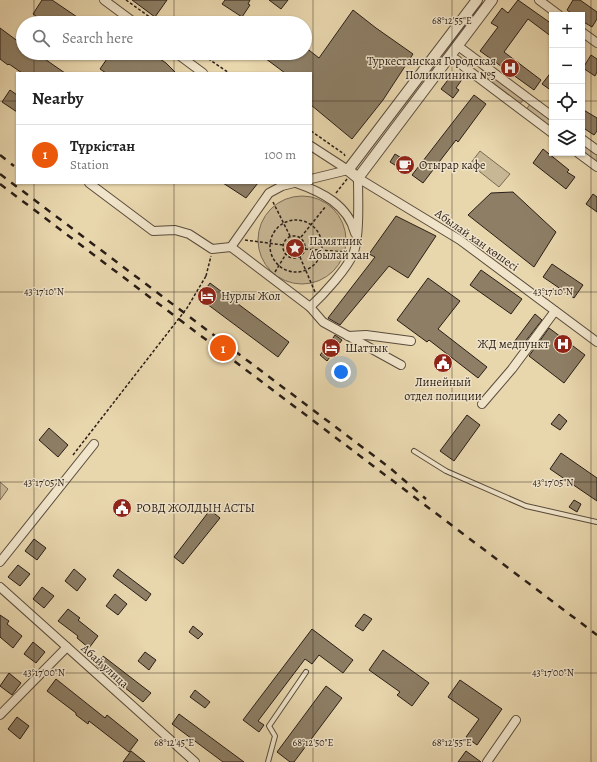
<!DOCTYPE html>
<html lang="en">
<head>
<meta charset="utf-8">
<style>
  body { margin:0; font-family:Alegreya,serif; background:#f6f6f6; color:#222 }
  .controls { position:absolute; right:12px; top:12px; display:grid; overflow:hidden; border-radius:0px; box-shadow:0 1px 3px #0004 }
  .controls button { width:36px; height:36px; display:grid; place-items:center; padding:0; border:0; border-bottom:1px solid #e0e0e0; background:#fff; color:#222; font:20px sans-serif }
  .you { position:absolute; left:341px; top:372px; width:14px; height:14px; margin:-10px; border:3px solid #fff; border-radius:50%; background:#1a73e8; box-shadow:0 0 0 6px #1a73e833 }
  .badge { display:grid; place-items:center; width:26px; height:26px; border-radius:50%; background:#ea580c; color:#fff; font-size:13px; font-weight:700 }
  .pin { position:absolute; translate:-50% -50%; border:2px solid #fff; box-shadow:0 1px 4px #0006 }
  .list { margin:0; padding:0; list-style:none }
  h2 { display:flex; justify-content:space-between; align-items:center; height:52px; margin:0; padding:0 16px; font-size:17px }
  h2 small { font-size:13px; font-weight:400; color:#767676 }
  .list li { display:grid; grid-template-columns:26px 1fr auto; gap:12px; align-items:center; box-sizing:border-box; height:60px; padding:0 16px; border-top:1px solid #e0e0e0 }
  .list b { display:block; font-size:15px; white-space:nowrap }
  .list p { margin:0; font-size:13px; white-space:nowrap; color:#767676 }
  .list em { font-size:13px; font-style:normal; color:#767676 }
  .icon { flex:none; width:22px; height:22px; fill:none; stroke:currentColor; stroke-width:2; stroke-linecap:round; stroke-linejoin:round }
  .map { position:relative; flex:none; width:597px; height:762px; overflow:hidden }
  .search { position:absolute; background:#fff; box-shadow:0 1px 3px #0004; left:16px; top:16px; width:296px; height:44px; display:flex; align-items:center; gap:10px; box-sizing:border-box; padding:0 14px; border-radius:22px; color:#767676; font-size:15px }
  .panel { position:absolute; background:#fff; box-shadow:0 1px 3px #0004; left:16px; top:72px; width:296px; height:112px; border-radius:0px }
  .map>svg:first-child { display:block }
</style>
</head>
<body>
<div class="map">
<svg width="597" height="762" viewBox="0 0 597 762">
  <rect width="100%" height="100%" fill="#e8d6ad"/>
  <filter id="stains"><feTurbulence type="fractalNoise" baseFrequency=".005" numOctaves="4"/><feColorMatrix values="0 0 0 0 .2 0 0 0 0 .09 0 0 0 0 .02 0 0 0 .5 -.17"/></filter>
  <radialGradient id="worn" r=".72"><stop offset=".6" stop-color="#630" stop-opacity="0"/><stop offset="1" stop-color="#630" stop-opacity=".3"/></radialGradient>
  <g fill="#c8b794" stroke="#796a56">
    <polygon points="484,69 524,99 519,105 479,75"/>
    <polygon points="530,104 552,120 552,129 526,110"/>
    <polygon points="582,143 597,154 597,163 582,152"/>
    <polygon points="480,151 510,174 499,187 470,164"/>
    <circle cx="302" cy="240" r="44"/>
    <polygon points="0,482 8,489 0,500"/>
  </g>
  <g fill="#8d7e65" stroke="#2a1e17">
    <polygon points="42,0 52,0 86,23 46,23 33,14"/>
    <polygon points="132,0 167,0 155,17"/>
    <polygon points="225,0 250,0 248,4 250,5 242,17 222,4"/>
    <polygon points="269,0 288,0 281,9"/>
    <polygon points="518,0 552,24 552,37 528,19 504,52 541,80 534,90 480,51 498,27 491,23 502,8 508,13"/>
    <polygon points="573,0 580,0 597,12 597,19 592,27 582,21 582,15 574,15 567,10"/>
    <polygon points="353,10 376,28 413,54 383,100 352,139 311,105 311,73 285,73 258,53 277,53 284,58 288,53 305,53 305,47 319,58"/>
    <polygon points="0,28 23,45 23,53 36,53 65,73 22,73 9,64 8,65 0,59"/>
    <polygon points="111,53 151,53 166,63 176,73 106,73 100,69"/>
    <polygon points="591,55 597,59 597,72 595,76 583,68"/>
    <polygon points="552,71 552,91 542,84"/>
    <polygon points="454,72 463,78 456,88 459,90 453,98 441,89"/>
    <polygon points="10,90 17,95 17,112 2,102"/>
    <polygon points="474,95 486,104 458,142 456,140 423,183 412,175"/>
    <polygon points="582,109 597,118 597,131 594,135 582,127"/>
    <polygon points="543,149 569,170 567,172 575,177 566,189 533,163"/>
    <polygon points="395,154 403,159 398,167 390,162"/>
    <polygon points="223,183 258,183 246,198"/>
    <polygon points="513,192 556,232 534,267 468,215 491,193"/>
    <polygon points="593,194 597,197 597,212 586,204"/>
    <polygon points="396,216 436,236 408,278 389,266 340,325 328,318 375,257 369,254"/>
    <polygon points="552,264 583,285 574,298 543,277"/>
    <polygon points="481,270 522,299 511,314 470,285"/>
    <polygon points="428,278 460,301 438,329 487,367 478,378 429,340 427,342 397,320"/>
    <polygon points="210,283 289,342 278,357 199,298"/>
    <polygon points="535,314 542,320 521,347 514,342"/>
    <polygon points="549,328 585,355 564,383 529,356"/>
    <polygon points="335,335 342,340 327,361 320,355 325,349 324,347 325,344 326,342 331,341"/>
    <polygon points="559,414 567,421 560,430 551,424"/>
    <polygon points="467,415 480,425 454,461 440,451"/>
    <polygon points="49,428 68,445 58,457 39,440"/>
    <polygon points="561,453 597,478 597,501 550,469"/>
    <polygon points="574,500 581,504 577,512 569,507"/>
    <polygon points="210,510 220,518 183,564 174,557"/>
    <polygon points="34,539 46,548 37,560 25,551"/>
    <polygon points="18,565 30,574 20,586 8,577"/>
    <polygon points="74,569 86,579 77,591 65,581"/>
    <polygon points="118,569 151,594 146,601 113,576"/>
    <polygon points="42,587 54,596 44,608 33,599"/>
    <polygon points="115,594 127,604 118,615 106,606"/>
    <polygon points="68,609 80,618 78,620 98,636 89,648 77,638 78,636 58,621"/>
    <polygon points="364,614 372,619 363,631 355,626"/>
    <polygon points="0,615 9,621 7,624 22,636 13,648 0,637"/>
    <polygon points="193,626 203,634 198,639 189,632"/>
    <polygon points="312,629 353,660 343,673 319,655 312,664 305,659 258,721 264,725 259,732 243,720"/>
    <polygon points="33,642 45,652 36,663 24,654"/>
    <polygon points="383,650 429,683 412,706 397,695 400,692 369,670"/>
    <polygon points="145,652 156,660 149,670 138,661"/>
    <polygon points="103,656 151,693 143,702 96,665"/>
    <polygon points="9,673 21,683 12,695 0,686"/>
    <polygon points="56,679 105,718 107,715 138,740 129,752 89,721 88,724 76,715 76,713 47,691"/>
    <polygon points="460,680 502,709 477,745 466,737 479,719 448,697"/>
    <polygon points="326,686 342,698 294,762 290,762 277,752"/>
    <polygon points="195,690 210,702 205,708 190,697"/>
    <polygon points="179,714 244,762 223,762 172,724"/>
    <polygon points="17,717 29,726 20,739 8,729"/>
    <polygon points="131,751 145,762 123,762"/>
    <polygon points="466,751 481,762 458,762"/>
  </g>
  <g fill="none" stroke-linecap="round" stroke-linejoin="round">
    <defs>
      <g id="service">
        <polyline points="414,451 446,471 526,506 597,522"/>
        <polyline points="268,762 275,736 269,726 306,672"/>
      </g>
      <g id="minor">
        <polyline points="104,0 135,23"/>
        <polyline points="539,0 559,15"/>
        <polyline points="582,32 597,43"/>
        <polyline points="458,46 552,116"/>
        <polyline points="176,53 203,73"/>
        <polyline points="450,56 457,60 463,66 552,133"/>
        <polyline points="582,139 597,150"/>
        <polyline points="311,146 348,170"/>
        <polyline points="578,153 597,167"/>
        <polyline points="311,179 348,170"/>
        <polyline points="89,183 153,231 175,230 189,234 212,249 231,247"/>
        <path d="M294,183L282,186L269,193L231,247L310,307C323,295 348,268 354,252C360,233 358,198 358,178L460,240L597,342"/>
        <path d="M296,183C322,192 348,205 355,233"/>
        <polyline points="310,307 323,322 401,365"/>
        <polyline points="348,336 366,335 411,341"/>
        <polyline points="482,404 512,369 555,311"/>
        <polyline points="0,562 94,444"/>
        <polyline points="0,587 195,762"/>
        <polyline points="0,715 67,647"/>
        <polyline points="487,762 516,720"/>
      </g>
      <polyline id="tertiary" points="477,0 348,170 358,178 492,0"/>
    </defs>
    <use href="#service" stroke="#5a4c3c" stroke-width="6"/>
    <use href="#minor" stroke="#5a4c3c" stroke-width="10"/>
    <use href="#tertiary" stroke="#5a4c3c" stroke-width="12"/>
    <g stroke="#2a1e17" stroke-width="1.5" stroke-dasharray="3 2" stroke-linecap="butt">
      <polyline points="126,0 158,23"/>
      <polyline points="200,53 229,73"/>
      <polyline points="311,131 344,154 345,156"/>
      <polyline points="336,193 347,179"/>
      <polyline points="273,202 290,236"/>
      <circle cx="296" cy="246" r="26"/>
      <circle cx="294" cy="247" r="11"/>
      <polyline points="301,237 326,206"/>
      <polyline points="245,240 283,245"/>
      <polyline points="305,249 345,252"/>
      <polyline points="300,257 315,292"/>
      <polyline points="275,272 286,254"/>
      <polyline points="206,276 211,256"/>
    </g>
    <use href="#service" stroke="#f0e4ca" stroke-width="4"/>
    <use href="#minor" stroke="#f0e4ca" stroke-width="8"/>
    <use href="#tertiary" stroke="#f0e4ca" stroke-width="10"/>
    <g stroke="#2a1e17" stroke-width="2.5" stroke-dasharray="7 7" stroke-linecap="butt">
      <polyline points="0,155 14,166"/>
      <polyline points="0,174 390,468 426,499"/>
      <polyline points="0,184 597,635"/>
    </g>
    <polyline stroke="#2a1e17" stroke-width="1.5" stroke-dasharray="3 2" stroke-linecap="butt" points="73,455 187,308 206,276"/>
  </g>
  <path fill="none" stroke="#2a1e17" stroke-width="1" stroke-opacity="0.45" d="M34,0V23M174,0V23M313,0V762M452,0V762M591,0V762M34,53V73M174,53V73M0,101H17M311,101H552M582,101H597M34,183V762M174,183V762M0,292H597M0,482H597M0,673H597"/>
  <defs>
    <symbol id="hospital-disc" viewBox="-11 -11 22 22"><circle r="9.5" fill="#8f2418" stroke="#f0e4ca"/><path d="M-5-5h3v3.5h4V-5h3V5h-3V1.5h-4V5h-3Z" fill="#fff"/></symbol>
    <symbol id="cafe-disc" viewBox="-11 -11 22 22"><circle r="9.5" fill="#8f2418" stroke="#f0e4ca"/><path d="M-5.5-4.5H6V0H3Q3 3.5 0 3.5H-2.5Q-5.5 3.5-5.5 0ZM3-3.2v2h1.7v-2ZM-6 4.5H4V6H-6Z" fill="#fff"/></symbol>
    <symbol id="sight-disc" viewBox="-11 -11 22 22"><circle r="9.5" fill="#8f2418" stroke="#f0e4ca"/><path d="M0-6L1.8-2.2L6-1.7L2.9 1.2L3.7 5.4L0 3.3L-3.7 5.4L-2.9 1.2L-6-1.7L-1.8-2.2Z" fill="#fff"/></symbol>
    <symbol id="hotel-disc" viewBox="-11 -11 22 22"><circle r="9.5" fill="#8f2418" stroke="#f0e4ca"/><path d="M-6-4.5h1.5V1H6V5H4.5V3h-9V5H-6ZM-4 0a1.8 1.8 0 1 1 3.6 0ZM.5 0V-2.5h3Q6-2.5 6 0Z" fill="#fff"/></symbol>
    <symbol id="civic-disc" viewBox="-11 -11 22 22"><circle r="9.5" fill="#8f2418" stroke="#f0e4ca"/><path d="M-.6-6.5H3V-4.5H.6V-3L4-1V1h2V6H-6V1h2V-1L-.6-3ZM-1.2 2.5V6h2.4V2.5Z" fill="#fff"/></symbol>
  </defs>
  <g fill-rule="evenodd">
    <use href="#hospital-disc" x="499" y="57" width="22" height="22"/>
    <use href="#cafe-disc" x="394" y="154" width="22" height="22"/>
    <use href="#sight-disc" x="284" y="237" width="22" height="22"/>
    <use href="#hotel-disc" x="196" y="285" width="22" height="22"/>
    <use href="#hospital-disc" x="552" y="333" width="22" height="22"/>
    <use href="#hotel-disc" x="320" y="337" width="22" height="22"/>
    <use href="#civic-disc" x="432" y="352" width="22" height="22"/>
    <use href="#civic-disc" x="111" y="497" width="22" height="22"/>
  </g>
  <g text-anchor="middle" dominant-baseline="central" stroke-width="3" stroke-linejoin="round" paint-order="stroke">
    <g font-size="12" fill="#2a1e17" stroke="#f0e4ca" text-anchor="start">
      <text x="496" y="61" text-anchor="end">Туркестанская Городская<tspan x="496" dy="14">Поликлиника №5</tspan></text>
      <text x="419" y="165">Отырар кафе</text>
      <text x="309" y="241">Памятник<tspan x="309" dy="14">Абылай хан</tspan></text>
      <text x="221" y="296">Нурлы Жол</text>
      <text x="549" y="344" text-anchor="end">ЖД медпункт</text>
      <text x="345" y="348">Шаттык</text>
      <text x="443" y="382" text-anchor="middle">Линейный<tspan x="443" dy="14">отдел полиции</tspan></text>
      <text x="136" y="508">РОВД ЖОЛДЫН АСТЫ</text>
    </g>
    <g font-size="12" fill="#2a1e17" stroke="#f0e4ca">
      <text transform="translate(477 240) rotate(35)">Абылай хан көшесі</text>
      <text transform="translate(105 666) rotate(42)">Абай улица</text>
    </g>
  </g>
  <g font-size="10" text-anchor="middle" fill="#2a1e17" stroke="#f0e4ca" stroke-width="3" stroke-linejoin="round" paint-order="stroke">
    <text x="452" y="24">68°12'55"E</text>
    <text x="44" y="295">43°17'10"N</text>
    <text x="553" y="295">43°17'10"N</text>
    <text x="44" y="486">43°17'05"N</text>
    <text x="553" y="486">43°17'05"N</text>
    <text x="44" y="676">43°17'00"N</text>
    <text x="553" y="676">43°17'00"N</text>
    <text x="174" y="746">68°12'45"E</text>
    <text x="313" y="746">68°12'50"E</text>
    <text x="452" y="746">68°12'55"E</text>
  </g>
  <rect width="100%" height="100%" filter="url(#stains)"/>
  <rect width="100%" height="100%" fill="url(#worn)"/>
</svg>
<div class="controls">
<button>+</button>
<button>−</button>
<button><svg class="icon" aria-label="locate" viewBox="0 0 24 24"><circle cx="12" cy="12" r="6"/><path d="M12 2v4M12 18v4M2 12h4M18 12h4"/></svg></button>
<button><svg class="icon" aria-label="layers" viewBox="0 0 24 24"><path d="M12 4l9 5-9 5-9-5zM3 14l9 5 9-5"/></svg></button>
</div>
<div class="you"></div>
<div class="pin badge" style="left:223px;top:348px">1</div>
<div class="search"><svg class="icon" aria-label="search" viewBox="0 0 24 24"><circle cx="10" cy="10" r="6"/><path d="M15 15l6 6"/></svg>Search here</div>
<section class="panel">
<h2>Nearby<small></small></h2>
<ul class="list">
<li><span class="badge">1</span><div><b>Түркістан</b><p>Station</p></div><em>100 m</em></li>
</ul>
</section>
</div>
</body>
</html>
